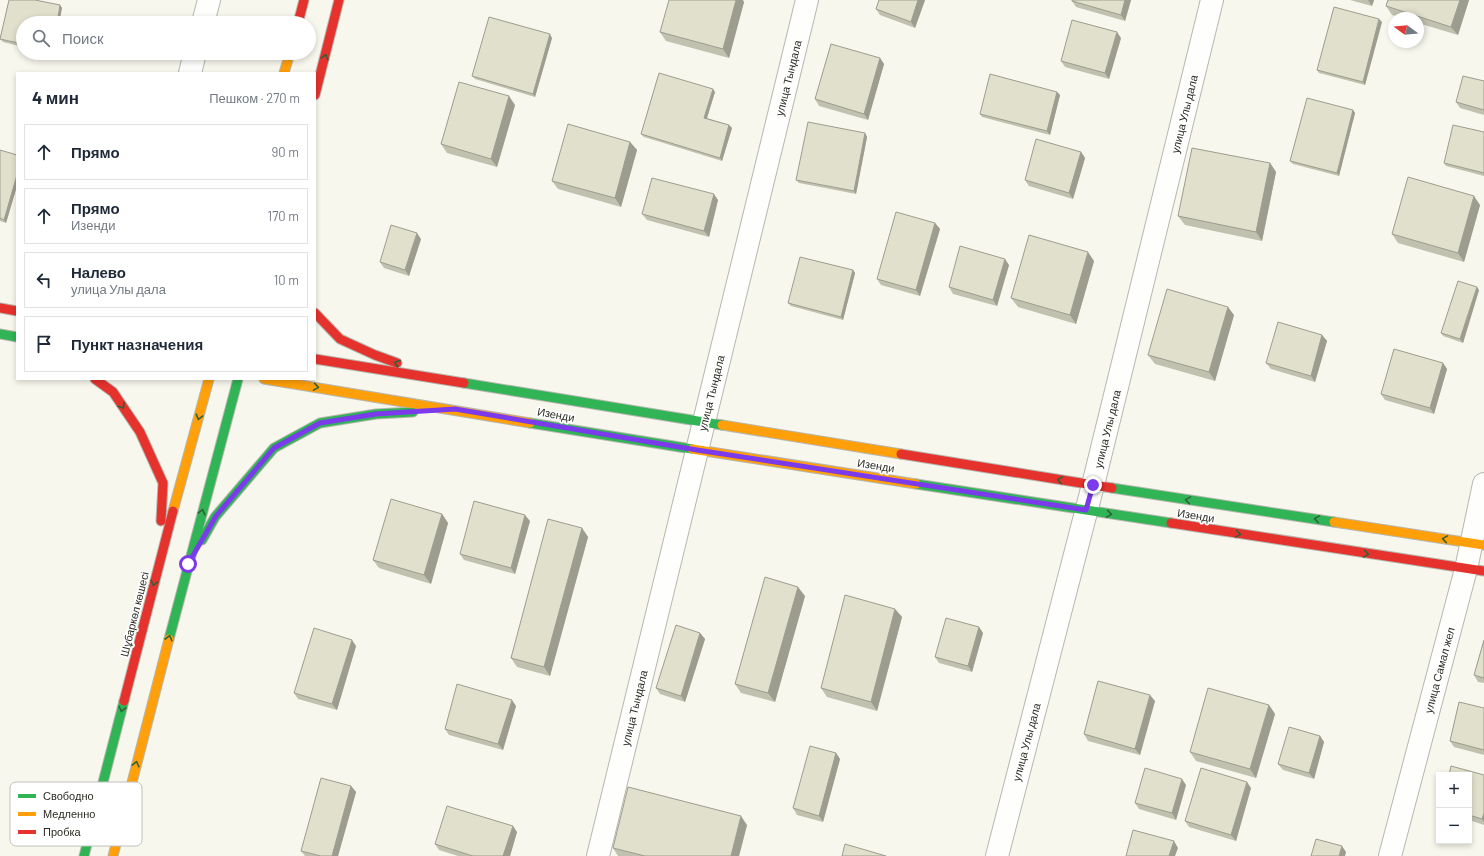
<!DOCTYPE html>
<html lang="ru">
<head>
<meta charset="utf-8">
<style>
  body { margin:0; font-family:Barlow,sans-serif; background:#f6f6f7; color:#1f2937 }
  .controls { position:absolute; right:12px; bottom:12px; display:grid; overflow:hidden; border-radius:0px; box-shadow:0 2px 6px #0003 }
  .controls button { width:36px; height:36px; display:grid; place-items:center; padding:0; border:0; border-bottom:1px solid #e0e1e3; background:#fff; color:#1f2937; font:20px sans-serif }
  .compass { position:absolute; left:1388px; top:12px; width:36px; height:36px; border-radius:50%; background:#fff; box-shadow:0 2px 6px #0003; rotate:286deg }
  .stop { position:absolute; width:12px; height:12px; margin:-9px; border:3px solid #7c3aed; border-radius:50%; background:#fff }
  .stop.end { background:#7c3aed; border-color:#fff; box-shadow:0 1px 4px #0008 }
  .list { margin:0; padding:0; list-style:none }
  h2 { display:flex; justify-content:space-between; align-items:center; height:52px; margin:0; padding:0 16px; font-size:17px }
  h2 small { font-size:13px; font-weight:400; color:#747a83 }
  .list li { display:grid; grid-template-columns:26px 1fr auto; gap:12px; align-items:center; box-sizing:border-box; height:56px; margin:0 8px 8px; padding:0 8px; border:1px solid #e0e1e3; border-radius:0px }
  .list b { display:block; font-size:15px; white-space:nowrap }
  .list p { margin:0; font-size:13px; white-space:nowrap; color:#747a83 }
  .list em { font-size:13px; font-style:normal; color:#747a83 }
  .icon { flex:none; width:22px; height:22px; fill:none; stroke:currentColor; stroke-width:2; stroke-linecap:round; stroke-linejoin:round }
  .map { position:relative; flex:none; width:1484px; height:856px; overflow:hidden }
  .search { position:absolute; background:#fff; box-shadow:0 2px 6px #0003; left:16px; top:16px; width:300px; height:44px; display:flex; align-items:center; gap:10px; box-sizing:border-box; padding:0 14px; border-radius:22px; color:#747a83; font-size:15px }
  .panel { position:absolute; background:#fff; box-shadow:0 2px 6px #0003; left:16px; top:72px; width:300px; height:308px; border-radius:0px }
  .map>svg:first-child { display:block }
</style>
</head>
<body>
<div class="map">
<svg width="1484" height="856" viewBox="0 0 1484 856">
  <rect width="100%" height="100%" fill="#f7f7ed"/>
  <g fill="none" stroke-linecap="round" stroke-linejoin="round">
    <defs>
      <g id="street">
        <polyline points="203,23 209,0"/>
        <polyline points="190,73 195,53"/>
        <polyline points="598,856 807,0"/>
        <polyline points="997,856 1093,485 1212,0"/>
        <polyline points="1390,856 1466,569 1484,484"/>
      </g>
      <g id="fast">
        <polyline points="0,334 17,337"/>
        <polyline points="464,383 722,425"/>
        <polyline points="530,423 692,449"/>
        <polyline points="916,484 1171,523"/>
        <polyline points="1112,488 1334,522"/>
        <polyline points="202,540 215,517 274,448 320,423 376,414 413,412"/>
        <polyline points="169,639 238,379"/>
        <polyline points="84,856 124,701"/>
      </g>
      <g id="slow">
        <polyline points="284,73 290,53"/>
        <polyline points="264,379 530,423"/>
        <polyline points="722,425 901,454"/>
        <polyline points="692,449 916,484"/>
        <polyline points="173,511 209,379"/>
        <polyline points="1334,522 1484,545"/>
        <polyline points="113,856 169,639"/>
      </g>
      <g id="jam">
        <polyline points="298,23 304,0"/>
        <polyline points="315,95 339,0"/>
        <polyline points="0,308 17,311"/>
        <polyline points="315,313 340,339 375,355 397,363"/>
        <polyline points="315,359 464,383"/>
        <polyline points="95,379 113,392 140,432 163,483 161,521"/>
        <polyline points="901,454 1112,488"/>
        <polyline points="1171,523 1484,571"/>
        <polyline points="124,701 173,511"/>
      </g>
    </defs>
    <use href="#street" stroke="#b7b7b0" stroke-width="24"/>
    <use href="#fast" stroke="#b7b7b0" stroke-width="11"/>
    <use href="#slow" stroke="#b7b7b0" stroke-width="11"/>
    <use href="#jam" stroke="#b7b7b0" stroke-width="11"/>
    <use href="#street" stroke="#fefefc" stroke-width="22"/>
    <use href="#fast" stroke="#30b455" stroke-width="9"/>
    <use href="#slow" stroke="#ff9f0a" stroke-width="9"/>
    <use href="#jam" stroke="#e5322d" stroke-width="9"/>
  </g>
  <g fill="#c1c1af">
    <polygon points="9,0 35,0 60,5 62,8 59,23 23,23 23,47 3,42 0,39"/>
    <polygon points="925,0 915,28 880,15 876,9"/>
    <polygon points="1072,0 1131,0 1125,21 1076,7 1072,1"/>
    <polygon points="1350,0 1374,0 1372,6"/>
    <polygon points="1388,0 1469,0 1458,35 1418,23 1418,18 1403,18 1392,15 1386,6"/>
    <polygon points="744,2 729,58 666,41 660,32"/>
    <polygon points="1382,22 1365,85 1319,73 1317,70"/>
    <polygon points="552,38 535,97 475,79 472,76"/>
    <polygon points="1121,38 1109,79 1065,67 1061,61"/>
    <polygon points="880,58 884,64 868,120 819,106 815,99"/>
    <polygon points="1484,81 1484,115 1460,108 1456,102"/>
    <polygon points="715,92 707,118 729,125 732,128 722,161 644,137 641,134"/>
    <polygon points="1057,92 1060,95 1050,135 982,117 980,114"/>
    <polygon points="515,105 497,167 447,153 441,144"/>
    <polygon points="1353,110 1355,113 1339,176 1293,164 1290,161"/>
    <polygon points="1484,132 1484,176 1446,166 1444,163"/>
    <polygon points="865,133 867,137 856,194 799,183 796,180"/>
    <polygon points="630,142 637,150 621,207 558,189 552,181"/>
    <polygon points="0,150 17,155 17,186 6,223 0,221"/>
    <polygon points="1081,152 1085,158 1073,199 1029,186 1025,180"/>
    <polygon points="1270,163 1276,172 1262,241 1185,225 1178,216"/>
    <polygon points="718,200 709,237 647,220 642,214"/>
    <polygon points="1480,205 1464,262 1398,243 1392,234"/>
    <polygon points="935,223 940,229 920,296 881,285 877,279"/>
    <polygon points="421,239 409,276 384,268 380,262"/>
    <polygon points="1094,261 1076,324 1018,307 1011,298"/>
    <polygon points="1009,265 997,306 953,294 949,287"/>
    <polygon points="853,270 855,273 843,320 791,306 788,303"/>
    <polygon points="1479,290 1463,343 1443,336 1441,333"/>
    <polygon points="1234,315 1215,381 1155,364 1148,355"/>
    <polygon points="1322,335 1327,341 1315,382 1271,369 1266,363"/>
    <polygon points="1443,363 1447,369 1434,414 1385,400 1381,394"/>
    <polygon points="442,514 448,523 431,584 379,568 373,560"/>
    <polygon points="530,521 515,574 464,560 460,554"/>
    <polygon points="582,528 588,537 550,676 517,667 511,658"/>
    <polygon points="805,596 775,702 741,693 735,684"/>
    <polygon points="895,609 902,617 877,711 827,697 821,688"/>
    <polygon points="979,627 983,633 972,672 939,663 935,657"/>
    <polygon points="700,633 705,639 685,702 660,694 656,688"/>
    <polygon points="1484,640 1484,683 1478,682 1474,675"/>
    <polygon points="356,646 337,710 298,699 294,693"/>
    <polygon points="1155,701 1140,755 1088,741 1084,734"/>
    <polygon points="1269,705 1275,714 1256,778 1196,761 1190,752"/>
    <polygon points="516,706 503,750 449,735 445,729"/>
    <polygon points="1484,708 1484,755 1454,747 1450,741"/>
    <polygon points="1320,736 1324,742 1314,779 1283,770 1278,764"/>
    <polygon points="836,753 840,759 823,822 797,815 793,808"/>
    <polygon points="1469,775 1484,775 1484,825 1469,820"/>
    <polygon points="1186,785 1176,820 1139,809 1135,803"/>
    <polygon points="351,786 356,792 338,856 305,856 301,851"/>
    <polygon points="1251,788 1236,841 1189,827 1185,821"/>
    <polygon points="747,825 739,856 618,856 613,848"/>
    <polygon points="517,832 510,856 458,856 439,850 435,844"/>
  </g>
  <g fill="#9d9d8f">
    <polygon points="736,0 743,0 744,2 729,58 723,49"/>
    <polygon points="918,0 925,0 915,28 911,22"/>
    <polygon points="1125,0 1131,0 1125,21 1121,15"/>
    <polygon points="1368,0 1374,0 1372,6"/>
    <polygon points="1460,0 1469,0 1458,35 1451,27"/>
    <polygon points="60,5 62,8 59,23 57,23"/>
    <polygon points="1379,19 1382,22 1365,85 1363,82"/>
    <polygon points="1117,32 1121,38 1109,79 1105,73"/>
    <polygon points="550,34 552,38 535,97 533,94"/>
    <polygon points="880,58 884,64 868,120 864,114"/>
    <polygon points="713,89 715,92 706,121 704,118"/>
    <polygon points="1057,92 1060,95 1050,135 1047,131"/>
    <polygon points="509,96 515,105 497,167 491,159"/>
    <polygon points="1353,110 1355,113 1339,176 1337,173"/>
    <polygon points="729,125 732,128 722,161 720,158"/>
    <polygon points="865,133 867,137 856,194 854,191"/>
    <polygon points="630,142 637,150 621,207 615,198"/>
    <polygon points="1081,152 1085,158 1073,199 1069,193"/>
    <polygon points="1270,163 1276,172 1262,241 1256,232"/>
    <polygon points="17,175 17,186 6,223 4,220"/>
    <polygon points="714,194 718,200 709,237 704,231"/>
    <polygon points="1474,196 1480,205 1464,262 1458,253"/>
    <polygon points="935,223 940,229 920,296 916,290"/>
    <polygon points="417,233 421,239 409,276 405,270"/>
    <polygon points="1088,252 1094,261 1076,324 1070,315"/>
    <polygon points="1005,259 1009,265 997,306 993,300"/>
    <polygon points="853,270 855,273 843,320 841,317"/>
    <polygon points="1477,287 1479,290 1463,343 1460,339"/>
    <polygon points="1228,307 1234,315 1215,381 1209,372"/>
    <polygon points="1322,335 1327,341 1315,382 1311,376"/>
    <polygon points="1443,363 1447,369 1434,414 1430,408"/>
    <polygon points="442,514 448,523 431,584 424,575"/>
    <polygon points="525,515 530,521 515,574 511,568"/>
    <polygon points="582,528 588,537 550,676 544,667"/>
    <polygon points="798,587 805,596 775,702 768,693"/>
    <polygon points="895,609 902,617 877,711 871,702"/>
    <polygon points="979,627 983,633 972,672 968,666"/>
    <polygon points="700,633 705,639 685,702 681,696"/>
    <polygon points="352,640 356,646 337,710 332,704"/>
    <polygon points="1150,695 1155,701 1140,755 1135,749"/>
    <polygon points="512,700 516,706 503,750 498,744"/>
    <polygon points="1269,705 1275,714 1256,778 1250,769"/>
    <polygon points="1320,736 1324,742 1314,779 1309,773"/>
    <polygon points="836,753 840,759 823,822 819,816"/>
    <polygon points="1182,779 1186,785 1176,820 1172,813"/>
    <polygon points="1247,782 1251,788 1236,841 1231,835"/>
    <polygon points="351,786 356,792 338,856 332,856"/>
    <polygon points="1484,813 1484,822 1482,819"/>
    <polygon points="741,816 747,825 739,856 731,856"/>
    <polygon points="513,826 517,832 510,856 503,856"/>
    <polygon points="1174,841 1178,848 1175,856 1169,856"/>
    <polygon points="1342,846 1346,852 1345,856 1339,856"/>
  </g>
  <g fill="#e0e0cc" stroke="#9d9d8f">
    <polygon points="9,0 35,0 60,5 57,23 23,23 23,44 0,39"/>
    <polygon points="669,0 736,0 723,49 660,32"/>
    <polygon points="879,0 918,0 911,22 876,9"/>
    <polygon points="1072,0 1125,0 1121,15 1072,1"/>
    <polygon points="1388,0 1460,0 1451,27 1386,6"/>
    <polygon points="1334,7 1379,19 1363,82 1317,70"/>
    <polygon points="489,17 550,34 533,94 472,76"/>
    <polygon points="1072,20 1117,32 1105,73 1061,61"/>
    <polygon points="831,44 880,58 864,114 815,99"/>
    <polygon points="659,73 713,89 704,118 729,125 720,158 641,134"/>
    <polygon points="990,74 1057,92 1047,131 980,114"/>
    <polygon points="1463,76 1484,81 1484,110 1456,102"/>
    <polygon points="459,82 509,96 491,159 441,144"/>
    <polygon points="1307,98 1353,110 1337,173 1290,161"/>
    <polygon points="808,122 865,133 854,191 796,180"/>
    <polygon points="568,124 630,142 615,198 552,181"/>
    <polygon points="1453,125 1484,132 1484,173 1444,163"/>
    <polygon points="1036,139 1081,152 1069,193 1025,180"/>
    <polygon points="1192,148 1270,163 1256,232 1178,216"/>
    <polygon points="0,150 17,155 17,175 4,220 0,218"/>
    <polygon points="1408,177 1474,196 1458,253 1392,234"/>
    <polygon points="652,178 714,194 704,231 642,214"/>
    <polygon points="896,212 935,223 916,290 877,279"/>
    <polygon points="391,225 417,233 405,270 380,262"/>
    <polygon points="1029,235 1088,252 1070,315 1011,298"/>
    <polygon points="960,246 1005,259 993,300 949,287"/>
    <polygon points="800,257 853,270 841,317 788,303"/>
    <polygon points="1458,281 1477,287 1460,339 1441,333"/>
    <polygon points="1167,289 1228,307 1209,372 1148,355"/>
    <polygon points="1278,322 1322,335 1311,376 1266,363"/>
    <polygon points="1394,349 1443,363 1430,408 1381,394"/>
    <polygon points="391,499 442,514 424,575 373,560"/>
    <polygon points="474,501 525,515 511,568 460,554"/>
    <polygon points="548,519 582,528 544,667 511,658"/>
    <polygon points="765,577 798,587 768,693 735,684"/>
    <polygon points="845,595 895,609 871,702 821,688"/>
    <polygon points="946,618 979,627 968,666 935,657"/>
    <polygon points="676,625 700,633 681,696 656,688"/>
    <polygon points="314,628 352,640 332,704 294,693"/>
    <polygon points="1484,640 1484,678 1474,675"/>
    <polygon points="1098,681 1150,695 1135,749 1084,734"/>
    <polygon points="457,684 512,700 498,744 445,729"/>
    <polygon points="1208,688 1269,705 1250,769 1190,752"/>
    <polygon points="1459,702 1484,708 1484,750 1450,741"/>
    <polygon points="1289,727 1320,736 1309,773 1278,764"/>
    <polygon points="810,746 836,753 819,816 793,808"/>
    <polygon points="1451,766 1484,775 1484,813 1482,819 1469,815 1469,775 1449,775"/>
    <polygon points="1145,768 1182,779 1172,813 1135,803"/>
    <polygon points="1201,768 1247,782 1231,835 1185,821"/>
    <polygon points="321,778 351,786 332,856 321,856 301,851"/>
    <polygon points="628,787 741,816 731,856 645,856 613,848"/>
    <polygon points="447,806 513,826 503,856 473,856 435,844"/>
    <polygon points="1133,830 1174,841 1169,856 1126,856"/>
    <polygon points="1316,839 1342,846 1339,856 1311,856"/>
    <polygon points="845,844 886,856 842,856"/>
  </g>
  <defs><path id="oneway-chevron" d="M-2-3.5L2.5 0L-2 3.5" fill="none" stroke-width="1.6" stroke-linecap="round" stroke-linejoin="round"/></defs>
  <g stroke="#2e6238">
    <use href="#oneway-chevron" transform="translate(325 57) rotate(-76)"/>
    <use href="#oneway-chevron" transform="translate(397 363) rotate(-160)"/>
    <use href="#oneway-chevron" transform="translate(316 387) rotate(9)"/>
    <use href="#oneway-chevron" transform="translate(122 406) rotate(57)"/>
    <use href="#oneway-chevron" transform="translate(199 417) rotate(105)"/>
    <use href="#oneway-chevron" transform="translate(1060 480) rotate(-171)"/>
    <use href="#oneway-chevron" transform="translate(1188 500) rotate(-171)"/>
    <use href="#oneway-chevron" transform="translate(202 512) rotate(-75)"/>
    <use href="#oneway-chevron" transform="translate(1109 514) rotate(9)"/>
    <use href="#oneway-chevron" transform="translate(1317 519) rotate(-171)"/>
    <use href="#oneway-chevron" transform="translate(1238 534) rotate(9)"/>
    <use href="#oneway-chevron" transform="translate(1445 539) rotate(-171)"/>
    <use href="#oneway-chevron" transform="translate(1366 554) rotate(9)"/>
    <use href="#oneway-chevron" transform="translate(154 583) rotate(104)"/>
    <use href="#oneway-chevron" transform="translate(169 638) rotate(-76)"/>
    <use href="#oneway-chevron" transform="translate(122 709) rotate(104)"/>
    <use href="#oneway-chevron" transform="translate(136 764) rotate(-76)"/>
  </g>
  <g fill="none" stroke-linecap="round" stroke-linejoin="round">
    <polyline stroke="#7c3aed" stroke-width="5" points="188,564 216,516 274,448 320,423 376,414 455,409 697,450 1086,510 1093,485"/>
  </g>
  <g text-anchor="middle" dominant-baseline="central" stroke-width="3.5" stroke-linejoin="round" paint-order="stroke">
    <g font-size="11" fill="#2c2c25" stroke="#fff">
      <text transform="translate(788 78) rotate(-76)">улица Тындала</text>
      <text transform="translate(1184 114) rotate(-76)">улица Улы дала</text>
      <text transform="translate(711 393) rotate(-76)">улица Тындала</text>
      <text transform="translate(556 414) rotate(10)">Изенди</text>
      <text transform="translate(1107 429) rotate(-76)">улица Улы дала</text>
      <text transform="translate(876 465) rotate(9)">Изенди</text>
      <text transform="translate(1196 515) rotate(9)">Изенди</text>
      <text transform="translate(134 614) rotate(-76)">Шұбаркөл көшесі</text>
      <text transform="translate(1439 670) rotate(-75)">улица Самал жел</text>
      <text transform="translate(634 708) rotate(-76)">улица Тындала</text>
      <text transform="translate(1026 742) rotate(-75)">улица Улы дала</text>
    </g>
  </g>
  <rect x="10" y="782" width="132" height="64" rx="6" fill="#fff" stroke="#c0c0be" stroke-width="1"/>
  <rect x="18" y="794" width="18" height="4" fill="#30b455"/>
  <rect x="18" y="812" width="18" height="4" fill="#ff9f0a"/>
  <rect x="18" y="830" width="18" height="4" fill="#e5322d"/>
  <g font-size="11" fill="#2c2c25">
    <text x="43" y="800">Свободно</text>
    <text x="43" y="818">Медленно</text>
    <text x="43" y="836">Пробка</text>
  </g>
</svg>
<div class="controls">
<button>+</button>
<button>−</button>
</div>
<svg class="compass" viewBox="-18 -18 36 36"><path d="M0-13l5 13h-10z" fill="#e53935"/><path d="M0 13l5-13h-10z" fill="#747a83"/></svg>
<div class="stop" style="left:188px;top:564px"></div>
<div class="stop end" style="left:1093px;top:485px"></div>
<div class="search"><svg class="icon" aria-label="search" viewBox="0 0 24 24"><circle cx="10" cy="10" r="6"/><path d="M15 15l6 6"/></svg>Поиск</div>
<section class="panel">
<h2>4 мин<small>Пешком · 270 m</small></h2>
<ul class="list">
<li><svg class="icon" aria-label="ahead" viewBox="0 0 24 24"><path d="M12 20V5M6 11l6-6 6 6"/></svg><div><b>Прямо</b></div><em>90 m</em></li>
<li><svg class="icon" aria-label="ahead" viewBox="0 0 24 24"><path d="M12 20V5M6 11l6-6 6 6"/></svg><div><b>Прямо</b><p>Изенди</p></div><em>170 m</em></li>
<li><svg class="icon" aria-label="left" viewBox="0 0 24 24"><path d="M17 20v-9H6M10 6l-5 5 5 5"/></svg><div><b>Налево</b><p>улица Улы дала</p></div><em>10 m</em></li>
<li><svg class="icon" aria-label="arrive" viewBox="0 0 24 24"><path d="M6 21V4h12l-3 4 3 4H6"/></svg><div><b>Пункт назначения</b></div></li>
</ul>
</section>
</div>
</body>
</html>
